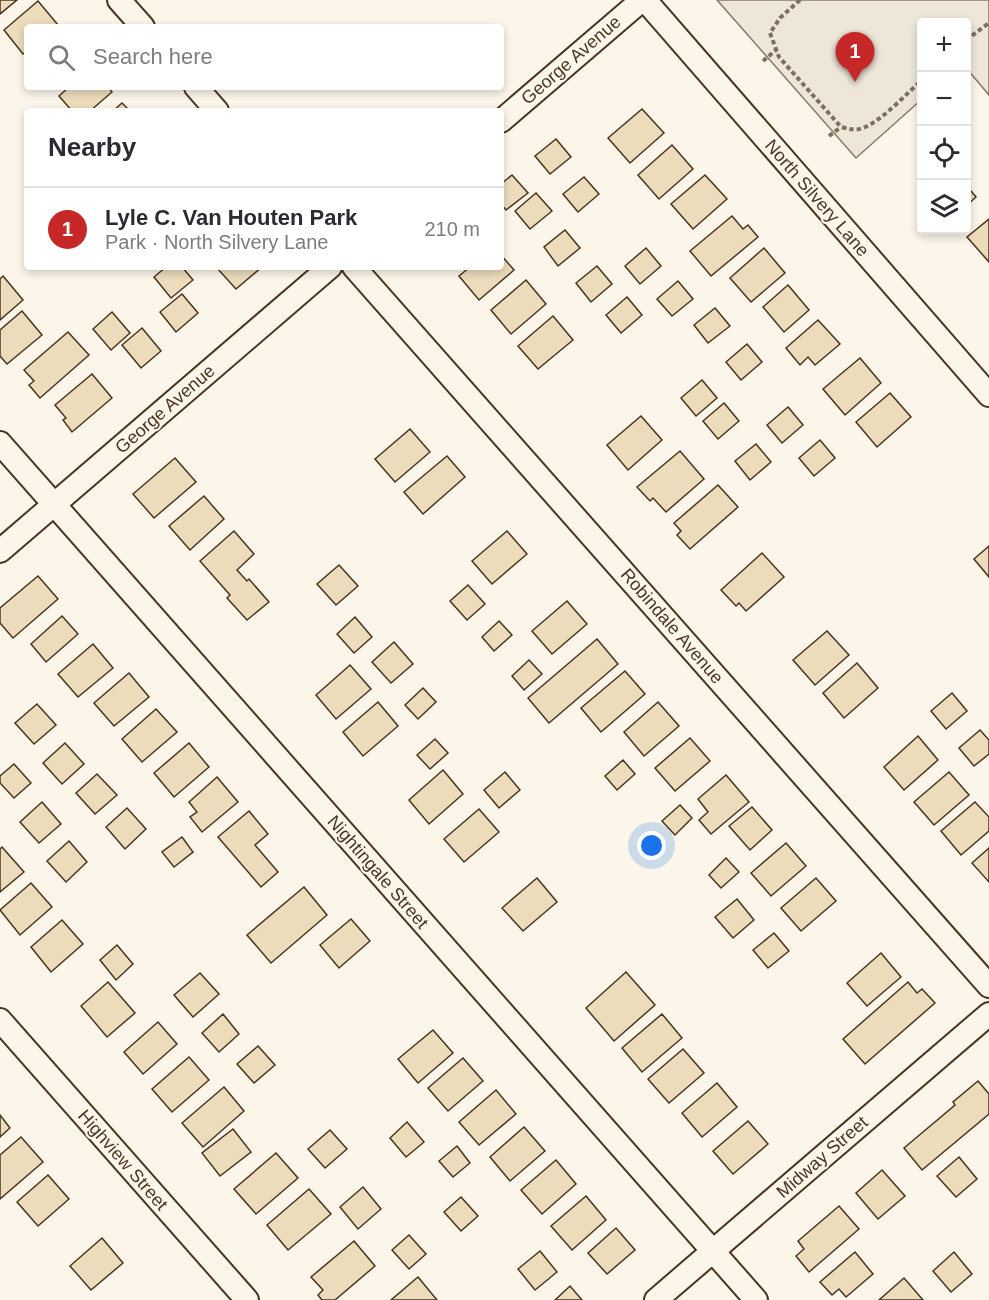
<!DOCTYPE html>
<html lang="en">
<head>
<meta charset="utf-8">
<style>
  body { margin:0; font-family:Arial,sans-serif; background:#f2f2f3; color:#2b2b33 }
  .controls { position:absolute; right:18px; top:18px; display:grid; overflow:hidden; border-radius:6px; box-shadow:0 3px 9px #0003 }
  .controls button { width:54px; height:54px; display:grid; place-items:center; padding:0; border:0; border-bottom:2px solid #e1e1e2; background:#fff; color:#2b2b33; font:30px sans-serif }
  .you { position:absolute; left:652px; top:846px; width:21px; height:21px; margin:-15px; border:4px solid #fff; border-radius:50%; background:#1a73e8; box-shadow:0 0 0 9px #1a73e833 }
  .badge { display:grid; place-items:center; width:39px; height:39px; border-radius:50%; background:#c62828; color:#fff; font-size:20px; font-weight:700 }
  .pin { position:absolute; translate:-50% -50px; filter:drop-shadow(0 2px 3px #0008) }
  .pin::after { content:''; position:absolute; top:32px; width:21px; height:18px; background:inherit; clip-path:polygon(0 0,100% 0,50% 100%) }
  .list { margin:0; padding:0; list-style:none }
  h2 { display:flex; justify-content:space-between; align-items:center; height:78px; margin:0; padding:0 24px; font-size:26px }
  h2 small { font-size:20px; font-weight:400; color:#7c7c81 }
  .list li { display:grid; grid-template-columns:39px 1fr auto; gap:18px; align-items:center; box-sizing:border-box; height:84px; padding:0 24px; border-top:2px solid #e1e1e2 }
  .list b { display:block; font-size:22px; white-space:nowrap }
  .list p { margin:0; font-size:20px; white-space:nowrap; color:#7c7c81 }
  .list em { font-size:20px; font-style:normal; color:#7c7c81 }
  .icon { flex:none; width:33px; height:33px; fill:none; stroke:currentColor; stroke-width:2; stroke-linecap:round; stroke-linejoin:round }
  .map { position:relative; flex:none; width:989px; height:1300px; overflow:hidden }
  .search { position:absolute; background:#fff; box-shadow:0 3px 9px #0003; left:24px; top:24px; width:480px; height:66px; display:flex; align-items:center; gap:15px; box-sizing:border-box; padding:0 21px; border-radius:6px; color:#7c7c81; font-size:22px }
  .panel { position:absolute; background:#fff; box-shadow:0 3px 9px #0003; left:24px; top:108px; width:480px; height:162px; border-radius:6px }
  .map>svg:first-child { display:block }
</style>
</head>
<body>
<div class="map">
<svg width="989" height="1300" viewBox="0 0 989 1300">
  <rect width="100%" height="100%" fill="#fbf6e9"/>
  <polygon fill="#ede6d9" stroke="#887966" stroke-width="1.5" points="717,0 989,0 989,95 967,69 966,22 922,22 921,100 856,158"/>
  <g fill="#ecdcbc" stroke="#4a3520" stroke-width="1.5">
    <polygon points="0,0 17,0 0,14"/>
    <polygon points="38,1 58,25 56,27 27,27 27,51 23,54 4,30"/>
    <polygon points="69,87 108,87 112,92 90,111 72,111 59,96"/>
    <polygon points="122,103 130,111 113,111"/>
    <polygon points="642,109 664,133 630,163 608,138"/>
    <polygon points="556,139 571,157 550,174 535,156"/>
    <polygon points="672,145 693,169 659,199 638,175"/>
    <polygon points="512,175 528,193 506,210 501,204 501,184"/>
    <polygon points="705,175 727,199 693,229 671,204"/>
    <polygon points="584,177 599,194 578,212 563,194"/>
    <polygon points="966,185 976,197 966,206"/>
    <polygon points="536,193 552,211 530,229 515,211"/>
    <polygon points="732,216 743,229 748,225 758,237 711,276 690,251"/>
    <polygon points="989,219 989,262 967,237"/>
    <polygon points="565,230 580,248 558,266 544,247"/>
    <polygon points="646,248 661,266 640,284 625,266"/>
    <polygon points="764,248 785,273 751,302 730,278"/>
    <polygon points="501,255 514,270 479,300 459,276 470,267 501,267"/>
    <polygon points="597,266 612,284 591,302 576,283"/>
    <polygon points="166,267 182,267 193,280 171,298 154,277"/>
    <polygon points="216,267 262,267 236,289"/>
    <polygon points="3,276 23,300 0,320 0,279"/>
    <polygon points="526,280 546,304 511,334 491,310"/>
    <polygon points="678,281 693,299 672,316 657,299"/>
    <polygon points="788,285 809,310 784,332 763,307"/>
    <polygon points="182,294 198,313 176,332 160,312"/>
    <polygon points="627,297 642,315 621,333 606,315"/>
    <polygon points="715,308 730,326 708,343 694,325"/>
    <polygon points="22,311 42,335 7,364 0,356 0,330"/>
    <polygon points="112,312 130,333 111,350 93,329"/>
    <polygon points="553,316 573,340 538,369 518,346"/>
    <polygon points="818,320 840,344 815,365 808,357 800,365 786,348"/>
    <polygon points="142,328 161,351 141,368 122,345"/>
    <polygon points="68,332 89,355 40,398 29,385 34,381 24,370"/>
    <polygon points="747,344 762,362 741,380 726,362"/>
    <polygon points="860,358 881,383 845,415 823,389"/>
    <polygon points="92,374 112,398 72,432 63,420 66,418 55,405"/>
    <polygon points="702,380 717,398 696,416 681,398"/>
    <polygon points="890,393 911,417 877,447 856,422"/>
    <polygon points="724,403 739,421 718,439 703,421"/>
    <polygon points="788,407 803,425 782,443 767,425"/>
    <polygon points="641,416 662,440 628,470 607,445"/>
    <polygon points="410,429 430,452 395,482 375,459"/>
    <polygon points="820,440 835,458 814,476 799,458"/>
    <polygon points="756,444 771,462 750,480 735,461"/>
    <polygon points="680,451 704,479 666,512 653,498 650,501 637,487"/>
    <polygon points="447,456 465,477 423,514 404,492"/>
    <polygon points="175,458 196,482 154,518 133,494"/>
    <polygon points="718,485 738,507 690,549 677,535 681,531 674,523"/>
    <polygon points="204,496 224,519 190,550 169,526"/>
    <polygon points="234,531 254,554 237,570 247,581 249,579 269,602 247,620 227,598 230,595 200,561"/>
    <polygon points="507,531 527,554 492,584 472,561"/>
    <polygon points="989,546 989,577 974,559"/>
    <polygon points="762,553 784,577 746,611 739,603 736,606 721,590"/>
    <polygon points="339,565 358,586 336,605 317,584"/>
    <polygon points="38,576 58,599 13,638 0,623 0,608"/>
    <polygon points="468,585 485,604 467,620 450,601"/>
    <polygon points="567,601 587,624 552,654 532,631"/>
    <polygon points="62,616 78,634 46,662 31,644"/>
    <polygon points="355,617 372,637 354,653 337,634"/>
    <polygon points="499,621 512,635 494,651 482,637"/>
    <polygon points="827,631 849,655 815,685 793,660"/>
    <polygon points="597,639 618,664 549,723 528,698"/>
    <polygon points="394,642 413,664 391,683 372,662"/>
    <polygon points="93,644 113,668 78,697 58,674"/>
    <polygon points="529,660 542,674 524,690 512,676"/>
    <polygon points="857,663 878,688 844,718 823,693"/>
    <polygon points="350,665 371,689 336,719 316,695"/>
    <polygon points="625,671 645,694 601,732 581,708"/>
    <polygon points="129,673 149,697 114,726 94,703"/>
    <polygon points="423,688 436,702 418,719 405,705"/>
    <polygon points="952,693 967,711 946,729 931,711"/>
    <polygon points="378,702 398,726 363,756 343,732"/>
    <polygon points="658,702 679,726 644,756 624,732"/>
    <polygon points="37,704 56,725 34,744 15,723"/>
    <polygon points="156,709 177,732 142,762 122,739"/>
    <polygon points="980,730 989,740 989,754 974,766 959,748"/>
    <polygon points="918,736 938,760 904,790 884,767"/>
    <polygon points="690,738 710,761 675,791 655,768"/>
    <polygon points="435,739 448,753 430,769 417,755"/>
    <polygon points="65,743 84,764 62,784 43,763"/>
    <polygon points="189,743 209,767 174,797 154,773"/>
    <polygon points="623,760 635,774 617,790 605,776"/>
    <polygon points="14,764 31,783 14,798 0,783 0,776"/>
    <polygon points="443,770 463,794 429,824 409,800"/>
    <polygon points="505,772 520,790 499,808 484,790"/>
    <polygon points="949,772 969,795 934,825 914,802"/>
    <polygon points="97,774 117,795 95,814 76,793"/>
    <polygon points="726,775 749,802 711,834 699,820 708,812 698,799"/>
    <polygon points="217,777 238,802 202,832 190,817 197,812 189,802"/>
    <polygon points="42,802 61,824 39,843 20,822"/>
    <polygon points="975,802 989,817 989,831 961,855 941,831"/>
    <polygon points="680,805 692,818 675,835 662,821"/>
    <polygon points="752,807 772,830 750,850 729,826"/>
    <polygon points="127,808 146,829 125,849 106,827"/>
    <polygon points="479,809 499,832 464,862 444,839"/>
    <polygon points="249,811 268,834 255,845 278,872 261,887 218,837"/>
    <polygon points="182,837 193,852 174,867 162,852"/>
    <polygon points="69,841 87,862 66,882 47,861"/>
    <polygon points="786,843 806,866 771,896 751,873"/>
    <polygon points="2,847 24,872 0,892 0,849"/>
    <polygon points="989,848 989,882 972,863"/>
    <polygon points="726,858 739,872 721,888 709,875"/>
    <polygon points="537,878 557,902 523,931 502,908"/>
    <polygon points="816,878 836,901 801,931 781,908"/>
    <polygon points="31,883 52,907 20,935 0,910"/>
    <polygon points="304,887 327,915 271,963 247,935"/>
    <polygon points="737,899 754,920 733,938 715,917"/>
    <polygon points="351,919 370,941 339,968 320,945"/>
    <polygon points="62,920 83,944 51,972 31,947"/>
    <polygon points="774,933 789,951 768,968 753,950"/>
    <polygon points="117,945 133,964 116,980 100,960"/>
    <polygon points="881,953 901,977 867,1006 847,983"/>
    <polygon points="626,972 655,1005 614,1041 586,1008"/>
    <polygon points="200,973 219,994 193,1017 174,995"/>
    <polygon points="108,982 135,1013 107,1037 81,1006"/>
    <polygon points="908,982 917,993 922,989 935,1003 865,1064 843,1039"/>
    <polygon points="223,1014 239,1034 219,1052 202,1033"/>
    <polygon points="662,1014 682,1038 642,1072 622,1048"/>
    <polygon points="158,1022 177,1044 143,1074 124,1052"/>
    <polygon points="433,1030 453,1053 418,1083 398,1059"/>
    <polygon points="258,1046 275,1065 254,1083 237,1064"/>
    <polygon points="683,1049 704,1073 669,1103 648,1079"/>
    <polygon points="189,1057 209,1080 172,1112 152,1089"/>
    <polygon points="463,1058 483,1081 448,1111 428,1088"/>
    <polygon points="978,1081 989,1094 989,1114 922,1170 904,1148 955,1105 953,1102"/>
    <polygon points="717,1083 737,1107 702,1137 682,1113"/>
    <polygon points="224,1087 244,1111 203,1147 182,1123"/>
    <polygon points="496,1090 516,1114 479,1145 459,1122"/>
    <polygon points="0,1115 10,1128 0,1137"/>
    <polygon points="748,1121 768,1144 733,1174 713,1151"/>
    <polygon points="407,1122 424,1142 406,1157 390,1138"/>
    <polygon points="524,1127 545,1151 510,1181 490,1157"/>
    <polygon points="233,1129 251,1152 220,1176 202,1153"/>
    <polygon points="330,1130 347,1149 325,1168 308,1149"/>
    <polygon points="21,1137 43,1162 0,1199 0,1155"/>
    <polygon points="457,1146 470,1163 453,1177 439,1161"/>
    <polygon points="276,1153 298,1178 256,1214 234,1189"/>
    <polygon points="959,1157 977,1179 956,1197 937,1176"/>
    <polygon points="556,1160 576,1184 542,1214 521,1190"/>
    <polygon points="882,1170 905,1196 878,1219 856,1193"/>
    <polygon points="48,1175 69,1199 38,1226 17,1202"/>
    <polygon points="363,1187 381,1209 358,1229 340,1207"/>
    <polygon points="309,1189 331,1214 288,1250 267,1225"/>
    <polygon points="586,1196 606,1220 572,1250 551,1226"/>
    <polygon points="461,1197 478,1216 461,1231 444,1212"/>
    <polygon points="839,1206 859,1229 809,1272 796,1256 804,1249 798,1241"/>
    <polygon points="616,1228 635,1250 607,1274 588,1253"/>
    <polygon points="409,1235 426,1254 409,1269 392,1250"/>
    <polygon points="102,1238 123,1263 91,1290 70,1266"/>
    <polygon points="354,1241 375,1266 335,1300 322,1300 318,1295 323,1290 311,1277"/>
    <polygon points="540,1251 557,1272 535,1290 518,1269"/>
    <polygon points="855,1252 873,1274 846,1297 839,1289 832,1295 820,1282"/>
    <polygon points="954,1252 972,1274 951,1292 933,1271"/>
    <polygon points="418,1277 437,1300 391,1300"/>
    <polygon points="904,1278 923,1300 879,1300"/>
    <polygon points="570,1286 582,1300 555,1300"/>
  </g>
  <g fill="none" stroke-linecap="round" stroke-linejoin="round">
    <defs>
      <g id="minor">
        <polyline points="119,0 143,27"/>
        <polyline points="645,0 989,395"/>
        <polyline points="196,87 217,111"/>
        <polyline points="501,121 642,0"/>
        <polyline points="354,267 989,986"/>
        <polyline points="0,443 756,1300"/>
        <polyline points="0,551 330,267"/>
        <polyline points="0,1020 247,1300"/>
        <polyline points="656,1300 989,1014"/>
      </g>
    </defs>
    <use href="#minor" stroke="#4a3520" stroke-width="26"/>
    <g stroke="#7f6f5c" stroke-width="4" stroke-dasharray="4.5 3" stroke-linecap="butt">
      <path d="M800,0L780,18L770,33L779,57L841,127C849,129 855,131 863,128C883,120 906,94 922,80"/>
      <polyline points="966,40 989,23"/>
      <polyline points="763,61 776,50"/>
      <polyline points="829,136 841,127"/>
    </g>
    <use href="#minor" stroke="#fbf6e9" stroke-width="22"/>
  </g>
  <g text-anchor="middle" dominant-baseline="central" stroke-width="4.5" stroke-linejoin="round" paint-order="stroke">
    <g font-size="18" fill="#4a3520" stroke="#fbf6e9">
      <text transform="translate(571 60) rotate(-41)">George Avenue</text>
      <text transform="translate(817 198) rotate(49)">North Silvery Lane</text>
      <text transform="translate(165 409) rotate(-41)">George Avenue</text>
      <text transform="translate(672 626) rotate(49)">Robindale Avenue</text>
      <text transform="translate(378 872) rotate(49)">Nightingale Street</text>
      <text transform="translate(822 1157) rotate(-41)">Midway Street</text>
      <text transform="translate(123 1160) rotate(49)">Highview Street</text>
    </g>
  </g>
</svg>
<div class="controls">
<button>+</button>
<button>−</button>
<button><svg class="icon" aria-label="locate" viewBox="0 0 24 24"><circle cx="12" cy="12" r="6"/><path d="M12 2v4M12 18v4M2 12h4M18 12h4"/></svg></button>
<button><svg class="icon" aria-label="layers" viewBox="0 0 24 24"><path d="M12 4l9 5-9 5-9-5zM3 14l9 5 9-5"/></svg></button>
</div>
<div class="you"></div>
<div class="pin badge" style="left:855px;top:82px">1</div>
<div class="search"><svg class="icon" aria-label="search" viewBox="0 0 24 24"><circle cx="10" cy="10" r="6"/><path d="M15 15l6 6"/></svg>Search here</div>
<section class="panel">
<h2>Nearby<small></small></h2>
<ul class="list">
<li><span class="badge">1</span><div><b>Lyle C. Van Houten Park</b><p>Park · North Silvery Lane</p></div><em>210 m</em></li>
</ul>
</section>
</div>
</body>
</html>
